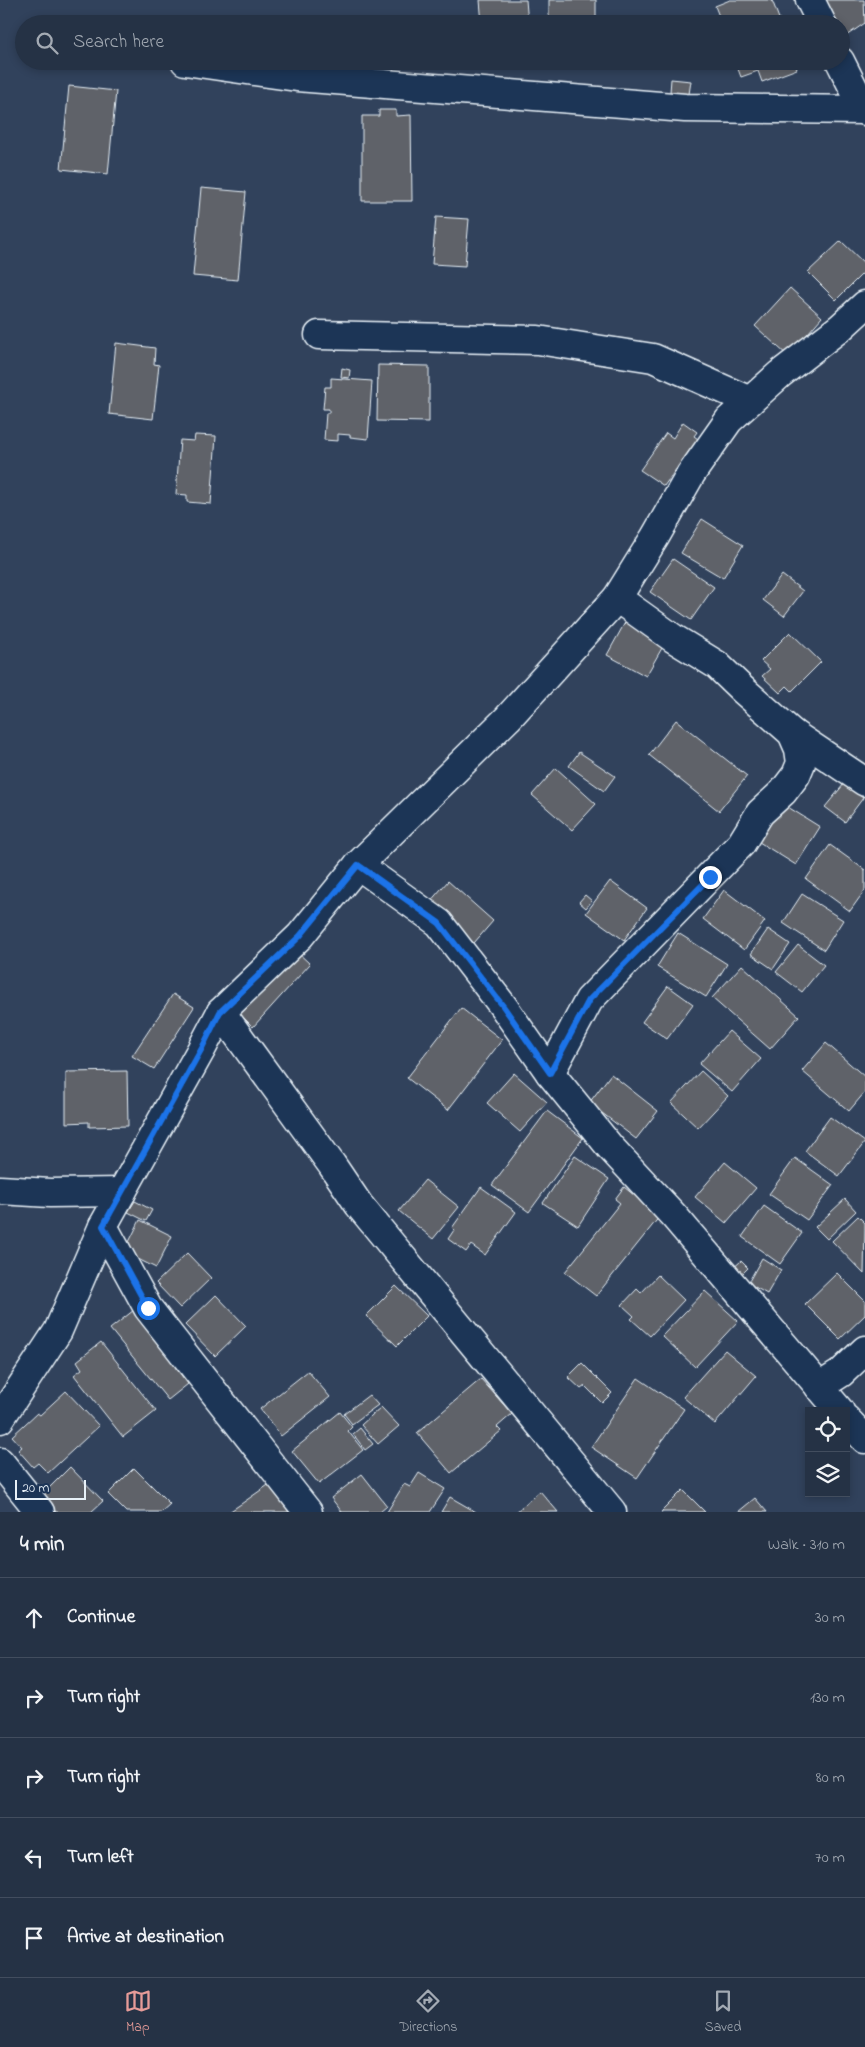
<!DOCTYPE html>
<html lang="en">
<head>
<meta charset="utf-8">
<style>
  body { margin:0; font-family:"Indie Flower",sans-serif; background:#2d3a4c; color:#f1f3f6 }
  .controls { position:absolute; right:15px; bottom:15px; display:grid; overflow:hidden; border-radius:0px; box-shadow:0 2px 8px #0003 }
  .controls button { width:45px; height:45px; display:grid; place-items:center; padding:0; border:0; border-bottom:1px solid #424d5e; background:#253245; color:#f1f3f6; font:25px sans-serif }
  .scale { position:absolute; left:15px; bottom:12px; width:71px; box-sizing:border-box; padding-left:5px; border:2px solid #e8f1f8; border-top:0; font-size:14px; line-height:18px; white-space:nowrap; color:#e8f1f8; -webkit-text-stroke:4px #1d3557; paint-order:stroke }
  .stop { position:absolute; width:15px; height:15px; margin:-11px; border:4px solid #1a73e8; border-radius:50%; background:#fff }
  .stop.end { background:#1a73e8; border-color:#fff; box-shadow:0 1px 5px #0008 }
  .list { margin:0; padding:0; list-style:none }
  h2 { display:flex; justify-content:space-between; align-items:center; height:65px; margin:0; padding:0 20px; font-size:21px }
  h2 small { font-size:16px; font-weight:400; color:#a3aab3 }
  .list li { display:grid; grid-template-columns:32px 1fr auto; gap:15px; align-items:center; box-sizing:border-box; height:80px; padding:0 20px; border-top:1px solid #424d5e }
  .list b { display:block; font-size:19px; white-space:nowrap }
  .list em { font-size:16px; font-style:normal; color:#a3aab3 }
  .icon { flex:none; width:28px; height:28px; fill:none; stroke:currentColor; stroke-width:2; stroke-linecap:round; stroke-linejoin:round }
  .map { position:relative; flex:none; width:865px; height:1512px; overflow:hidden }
  .search { position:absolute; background:#253245; box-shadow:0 2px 8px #0003; left:15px; right:15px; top:15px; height:55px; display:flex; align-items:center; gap:12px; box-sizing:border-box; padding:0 18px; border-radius:28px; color:#a3aab3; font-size:19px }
  .sheet { height:465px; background:#253245 }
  nav { display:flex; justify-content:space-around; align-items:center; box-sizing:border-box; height:70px; border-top:1px solid #424d5e; background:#253245; font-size:14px; color:#a3aab3 }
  nav a { display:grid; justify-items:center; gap:2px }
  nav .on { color:#e69b98 }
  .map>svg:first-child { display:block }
</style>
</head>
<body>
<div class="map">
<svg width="865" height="1512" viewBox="0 0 865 1512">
  <rect width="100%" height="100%" fill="#31425c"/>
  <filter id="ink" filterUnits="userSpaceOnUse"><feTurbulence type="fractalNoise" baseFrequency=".02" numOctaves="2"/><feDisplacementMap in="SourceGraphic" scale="10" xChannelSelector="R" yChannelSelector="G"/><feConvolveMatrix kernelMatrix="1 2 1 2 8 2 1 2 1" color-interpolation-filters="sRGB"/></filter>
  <g filter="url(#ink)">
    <g fill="#5f6269" stroke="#e8f1f8">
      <polygon points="480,0 526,0 528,24 482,24"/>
      <rect x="549" y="0" width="47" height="24"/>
      <polygon points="730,0 772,0 781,24 722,24 715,6"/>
      <polygon points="823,0 864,0 865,23 846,36 841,28 841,24 839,24"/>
      <polygon points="735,61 794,61 797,69 762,82 758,71 741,77"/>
      <polygon points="671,79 691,81 689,94 670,92"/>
      <polygon points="69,86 116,91 108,174 61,169"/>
      <polygon points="379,110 396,110 396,116 411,115 412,201 362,201 362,116 379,116"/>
      <polygon points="201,188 246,192 238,280 193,276"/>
      <polygon points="436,217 469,219 465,266 432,264"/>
      <polygon points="841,241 865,264 865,271 836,300 808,272"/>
      <polygon points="790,288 822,317 788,356 755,326"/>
      <polygon points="116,343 155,348 154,364 159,365 153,419 109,414"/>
      <polygon points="378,365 429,366 429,422 377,421"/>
      <polygon points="342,368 350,370 349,378 341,377"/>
      <polygon points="331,378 372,381 368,439 350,437 350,435 338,434 338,441 324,440 326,413 329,413 329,409 323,409 325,387 331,387"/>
      <polygon points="683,422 697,432 694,436 698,439 664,486 640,470 666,433 673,438"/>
      <polygon points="195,435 216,436 211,504 187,502 187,495 176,494 180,440 194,441"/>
      <polygon points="702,519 743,545 723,578 681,553"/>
      <polygon points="673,559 714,587 691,620 650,592"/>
      <polygon points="782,575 803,591 784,616 763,600"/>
      <polygon points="627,619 666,641 646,676 607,655"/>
      <polygon points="790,632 821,662 792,691 787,686 780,693 762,676 770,669 761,661"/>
      <polygon points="676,720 747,776 719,811 649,755"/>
      <polygon points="579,752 615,776 604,791 569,766"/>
      <polygon points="556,768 596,804 572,830 532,795"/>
      <polygon points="844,784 863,798 845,822 825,807"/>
      <polygon points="783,804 820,827 796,865 759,842"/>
      <polygon points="830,845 865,870 865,890 850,911 806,879"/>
      <polygon points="448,881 493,921 474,943 429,903"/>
      <polygon points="610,881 647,908 624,940 586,913"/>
      <polygon points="724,890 765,921 744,950 703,919"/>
      <polygon points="802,894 843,920 824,950 783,923"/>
      <polygon points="585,895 592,901 586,908 579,902"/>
      <polygon points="768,929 790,944 773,969 751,954"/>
      <polygon points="678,933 727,964 706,997 657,967"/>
      <polygon points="798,945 824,965 802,992 776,972"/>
      <polygon points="295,950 310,964 253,1027 238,1012"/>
      <polygon points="742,965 799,1016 770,1049 712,998"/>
      <polygon points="668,986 693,1004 667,1039 642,1022"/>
      <polygon points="173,994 194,1007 154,1069 132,1056"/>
      <polygon points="461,1008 502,1040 448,1110 407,1078"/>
      <polygon points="729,1031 761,1059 732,1092 699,1064"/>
      <polygon points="826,1043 865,1077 865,1092 849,1111 802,1071"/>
      <polygon points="127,1071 128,1126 89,1127 89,1122 66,1123 66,1072"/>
      <polygon points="701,1071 728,1096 698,1128 671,1103"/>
      <polygon points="514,1073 547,1102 520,1132 487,1103"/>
      <polygon points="611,1074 658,1111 636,1139 589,1103"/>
      <polygon points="547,1111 583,1138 529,1212 492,1185"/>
      <polygon points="830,1117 865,1142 839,1176 805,1151"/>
      <polygon points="575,1156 609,1179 578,1226 543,1203"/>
      <polygon points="795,1158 833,1185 807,1220 769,1194"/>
      <polygon points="725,1162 756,1188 726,1223 695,1197"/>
      <polygon points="425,1180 459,1207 433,1239 399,1211"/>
      <polygon points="481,1187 516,1212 485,1255 471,1245 466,1252 448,1239 454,1230 452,1228"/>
      <polygon points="624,1187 660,1216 596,1296 565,1272 620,1203 615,1199"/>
      <polygon points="845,1199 856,1211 827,1239 815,1227"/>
      <polygon points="135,1201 152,1210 146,1221 128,1212"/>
      <polygon points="764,1206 802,1233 780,1264 742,1237"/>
      <polygon points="858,1216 865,1223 864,1274 832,1241"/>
      <polygon points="140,1220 172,1236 156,1268 124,1252"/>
      <polygon points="187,1253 211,1278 180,1308 156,1283"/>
      <polygon points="762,1258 781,1270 767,1294 748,1283"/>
      <polygon points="741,1261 748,1268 738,1278 731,1270"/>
      <polygon points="837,1273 865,1301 865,1315 840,1339 805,1304"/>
      <polygon points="658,1275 684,1300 650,1336 631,1319 634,1316 622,1305 637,1289 641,1293"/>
      <polygon points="396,1286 427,1316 397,1346 366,1316"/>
      <polygon points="705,1291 738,1321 695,1367 662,1336"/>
      <polygon points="216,1295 246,1326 215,1356 185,1325"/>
      <polygon points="134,1310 178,1365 175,1367 188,1384 168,1400 110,1329"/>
      <polygon points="101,1342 156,1411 123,1437 74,1375 82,1369 77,1361"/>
      <polygon points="725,1350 756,1376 715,1424 683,1397"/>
      <polygon points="582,1363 612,1393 602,1403 585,1386 581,1389 568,1377"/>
      <polygon points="308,1371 330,1397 281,1436 260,1409"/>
      <polygon points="638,1378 684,1409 637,1478 591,1447"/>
      <polygon points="481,1379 512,1414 497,1427 501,1431 451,1473 417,1433"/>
      <polygon points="66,1391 99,1426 48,1473 38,1463 33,1467 18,1450 22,1447 12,1436 37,1413 40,1415"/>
      <polygon points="369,1395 378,1405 352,1424 344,1414"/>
      <polygon points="381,1407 399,1426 378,1444 361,1425"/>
      <polygon points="340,1412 352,1427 348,1431 363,1450 319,1484 292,1451"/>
      <polygon points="360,1428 373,1444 365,1450 353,1434"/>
      <polygon points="70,1467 103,1501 91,1512 56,1512 41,1496"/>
      <polygon points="134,1468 170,1504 161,1512 126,1512 108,1494"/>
      <polygon points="419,1473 445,1489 430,1512 387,1512 404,1484 410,1487"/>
      <polygon points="362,1474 387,1506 380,1512 342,1512 331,1498"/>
      <polygon points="271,1483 292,1512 229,1512 241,1504"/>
      <polygon points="683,1490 705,1512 661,1512"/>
      <polygon points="540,1491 558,1512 516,1512"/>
      <polygon points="450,1497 476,1512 441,1512"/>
      <polygon points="755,1498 767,1512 738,1512"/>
    </g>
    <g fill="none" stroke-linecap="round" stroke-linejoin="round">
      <defs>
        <g id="street">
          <polyline points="810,0 822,24"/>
          <polyline points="185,61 297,77 685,108 864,110"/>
          <polyline points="840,61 865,111"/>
          <polyline points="319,335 538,340 653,358 750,401"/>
          <polyline points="792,733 865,782"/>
          <polyline points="358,865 439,923 503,1006 550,1073 610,1147 674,1216 840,1411"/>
          <polyline points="221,1012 332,1165 359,1205 612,1512"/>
          <polyline points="550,1073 589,1000 741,844 760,813 783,792 796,775 801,763 799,749 792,733 743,690 717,665 673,638 617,598"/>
          <polyline points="0,1190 50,1193 122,1192"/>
          <polyline points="103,1226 148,1308 308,1512"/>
          <polyline points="819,1387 841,1373 865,1350"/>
          <polyline points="0,1419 58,1331 103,1226 201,1050 221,1012 300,936 358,865 508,718 617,598 655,537 691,474 729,420 780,374 841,327 865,305"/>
          <polyline points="846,1419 865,1439"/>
          <polyline points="0,1462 40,1512"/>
        </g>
      </defs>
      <use href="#street" stroke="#e8f1f8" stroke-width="31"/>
      <use href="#street" stroke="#1d3557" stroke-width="28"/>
    </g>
  </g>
  <g fill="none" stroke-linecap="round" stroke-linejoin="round" filter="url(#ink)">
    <polyline stroke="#1a73e8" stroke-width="6" points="148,1308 103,1226 201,1050 220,1012 300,936 358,865 439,923 503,1006 550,1073 589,1000 710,877"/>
  </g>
</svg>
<div class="controls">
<button><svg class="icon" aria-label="locate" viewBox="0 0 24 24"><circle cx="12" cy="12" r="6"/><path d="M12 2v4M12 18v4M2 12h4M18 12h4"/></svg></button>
<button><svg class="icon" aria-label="layers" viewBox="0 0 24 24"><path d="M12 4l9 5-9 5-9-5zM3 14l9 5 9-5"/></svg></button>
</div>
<div class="scale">20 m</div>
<div class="stop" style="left:148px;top:1308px"></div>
<div class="stop end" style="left:710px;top:877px"></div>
<div class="search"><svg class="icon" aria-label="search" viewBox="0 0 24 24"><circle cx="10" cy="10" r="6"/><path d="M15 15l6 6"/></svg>Search here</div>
</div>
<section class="sheet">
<h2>4 min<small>Walk · 310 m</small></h2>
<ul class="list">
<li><svg class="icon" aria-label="ahead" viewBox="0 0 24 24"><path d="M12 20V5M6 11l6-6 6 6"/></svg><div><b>Continue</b></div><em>30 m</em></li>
<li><svg class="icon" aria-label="right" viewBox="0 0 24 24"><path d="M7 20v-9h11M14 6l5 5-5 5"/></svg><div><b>Turn right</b></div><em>130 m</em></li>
<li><svg class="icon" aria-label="right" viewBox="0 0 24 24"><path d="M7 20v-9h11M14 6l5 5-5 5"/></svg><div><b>Turn right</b></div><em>80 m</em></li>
<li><svg class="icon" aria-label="left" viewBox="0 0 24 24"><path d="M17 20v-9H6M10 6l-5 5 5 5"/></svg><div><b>Turn left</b></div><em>70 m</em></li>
<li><svg class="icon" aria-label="arrive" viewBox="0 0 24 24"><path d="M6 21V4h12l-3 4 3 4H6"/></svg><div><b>Arrive at destination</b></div></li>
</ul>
</section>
<nav>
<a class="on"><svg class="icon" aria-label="map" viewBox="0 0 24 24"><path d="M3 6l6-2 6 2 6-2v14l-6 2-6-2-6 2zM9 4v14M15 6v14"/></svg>Map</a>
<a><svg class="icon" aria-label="directions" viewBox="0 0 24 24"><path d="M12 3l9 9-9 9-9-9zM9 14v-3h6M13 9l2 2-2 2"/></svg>Directions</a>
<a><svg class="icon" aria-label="saved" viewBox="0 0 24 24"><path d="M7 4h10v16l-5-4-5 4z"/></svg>Saved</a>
</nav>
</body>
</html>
